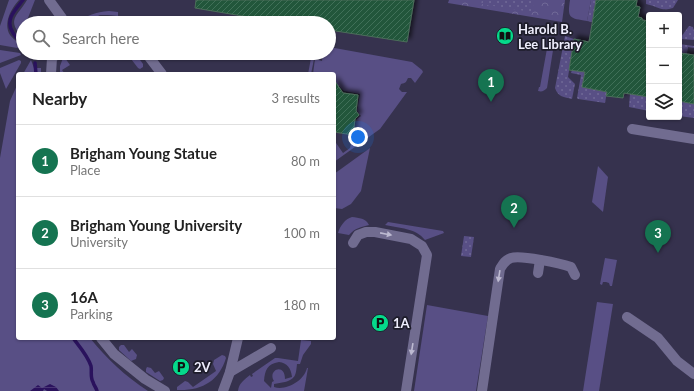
<!DOCTYPE html>
<html lang="en">
<head>
<meta charset="utf-8">
<style>
  body { margin:0; font-family:Lato,sans-serif; background:#f6f6f6; color:#222 }
  .controls { position:absolute; right:12px; top:12px; display:grid; overflow:hidden; border-radius:4px; box-shadow:0 1px 3px #0004 }
  .controls button { width:36px; height:36px; display:grid; place-items:center; padding:0; border:0; border-bottom:1px solid #e0e0e0; background:#fff; color:#222; font:20px sans-serif }
  .you { position:absolute; left:358px; top:137px; width:14px; height:14px; margin:-10px; border:3px solid #fff; border-radius:50%; background:#1a73e8; box-shadow:0 0 0 6px #1a73e833 }
  .badge { display:grid; place-items:center; width:26px; height:26px; border-radius:50%; background:#157451; color:#fff; font-size:13px; font-weight:700 }
  .pin { position:absolute; translate:-50% -33px; filter:drop-shadow(0 1px 2px #0008) }
  .pin::after { content:''; position:absolute; top:21px; width:14px; height:12px; background:inherit; clip-path:polygon(0 0,100% 0,50% 100%) }
  .list { margin:0; padding:0; list-style:none }
  h2 { display:flex; justify-content:space-between; align-items:center; height:52px; margin:0; padding:0 16px; font-size:17px }
  h2 small { font-size:13px; font-weight:400; color:#767676 }
  .list li { display:grid; grid-template-columns:26px 1fr auto; gap:12px; align-items:center; box-sizing:border-box; height:72px; padding:0 16px; border-top:1px solid #e0e0e0 }
  .list b { display:block; font-size:15px; white-space:nowrap }
  .list p { margin:0; font-size:13px; white-space:nowrap; color:#767676 }
  .list em { font-size:13px; font-style:normal; color:#767676 }
  .icon { flex:none; width:22px; height:22px; fill:none; stroke:currentColor; stroke-width:2; stroke-linecap:round; stroke-linejoin:round }
  .map { position:relative; flex:none; width:694px; height:391px; overflow:hidden }
  .search { position:absolute; background:#fff; box-shadow:0 1px 3px #0004; left:16px; top:16px; width:320px; height:44px; display:flex; align-items:center; gap:10px; box-sizing:border-box; padding:0 14px; border-radius:22px; color:#767676; font-size:15px }
  .panel { position:absolute; background:#fff; box-shadow:0 1px 3px #0004; left:16px; top:72px; width:320px; height:268px; border-radius:4px }
  .map>svg:first-child { display:block }
</style>
</head>
<body>
<div class="map">
<svg width="694" height="391" viewBox="0 0 694 391">
  <defs>
    <pattern id="park-crowns" width="20" height="18" patternUnits="userSpaceOnUse"><rect width="20" height="18" fill="#584f85"/><path d="M2 6a3 3 0 1 1 6 0M12 15a3 3 0 1 1 6 0" fill="none" stroke="#706997"/></pattern>
    <pattern id="garden-dots" width="8" height="8" patternUnits="userSpaceOnUse"><rect width="8" height="8" fill="#584f85"/><path d="M2 2h.1M6 6h.1" fill="none" stroke="#706997" stroke-width="1.8" stroke-linecap="round"/></pattern>
    <pattern id="water-rules" width="6" height="5" patternUnits="userSpaceOnUse"><rect width="6" height="5" fill="#2a125d"/><path d="M0 2.5h6" fill="none" stroke="#493575"/></pattern>
    <pattern id="building-hatch" width="6" height="6" patternUnits="userSpaceOnUse"><rect width="6" height="6" fill="#20563b"/><path d="M-1 1l2-2M0 6l6-6M5 7l2-2" fill="none" stroke="#416f58"/></pattern>
    <filter id="shadow"><feDropShadow dx="3.5" dy="-3.5" stdDeviation="2" flood-color="#0009"/></filter>
  </defs>
  <rect width="100%" height="100%" fill="#36324e"/>
  <g fill="#584f85" fill-rule="evenodd">
    <path d="M9,0H19C11,9 3,23 10,35C14,40 20,43 23,49L0,45V26Z"/>
    <path d="M27,0H35L26,23H23V31L22,34L23,35V38C6,19 17,17 27,0Z"/>
    <path d="M570,0H591L587,21C570,18 567,19 570,0Z"/>
    <path d="M109,11L118,12V16L108,15H100L92,19L86,23H76C88,15 95,12 109,11Z"/>
    <polygon points="139,16 175,22 172,23 141,23 138,17"/>
    <path d="M548,43L554,44L547,88C544,91 542,92 538,91L539,87H540Z"/>
    <path d="M329,47L412,62L422,70L423,72L415,83L411,78H408C406,82 406,83 401,84L399,89L402,92H407L380,129L334,162V147L336,148L334,146V140L343,153L350,148L356,120L361,116L357,111L360,94L344,91L339,86L334,89V74H313L315,59L322,61L323,53H329Z"/>
    <polygon points="0,50 20,53 21,55 0,63"/>
    <polygon points="128,53 135,53 143,64 143,67 140,69 138,68 128,55"/>
    <polygon points="312,53 317,53 315,54 311,74 308,74"/>
    <polygon points="63,58 65,58 70,65 62,70 65,74 60,74 60,66"/>
    <polygon points="19,60 21,61 21,63 6,89 0,73 0,68"/>
    <polygon points="31,60 34,68 41,68 41,74 23,74"/>
    <path d="M18,83V338H90C107,359 125,376 148,391H0V158L10,101Z"/>
    <polygon points="370,148 361,191 351,204 342,209 334,208 334,174"/>
    <polygon points="598,166 608,177 603,212 592,202"/>
    <path d="M352,217C359,218 366,218 369,225C361,227 355,228 349,235L338,233C340,226 345,219 352,217Z"/>
    <path d="M388,222L443,231L444,233L425,240C416,228 399,228 385,225Z"/>
    <polygon points="605,258 617,260 612,286 610,286 609,283 606,282 603,282 602,285 600,284"/>
    <polygon points="597,302 613,304 599,391 583,391"/>
    <polygon points="427,305 488,316 476,391 414,391"/>
    <path d="M301,340L311,341V344L303,355L300,364H297C296,374 296,379 285,382C281,383 278,383 274,384V387C286,391 304,381 307,368H308L304,391H238C239,383 244,380 250,375L251,377L253,376L252,374L275,358H278L298,361ZM279,362C287,363 291,368 292,377L285,379C285,362 267,370 274,381L272,382L271,388L264,381C265,370 267,364 279,362Z"/>
    <polygon points="121,345 124,345 129,352 132,349 137,355 136,359 131,361 119,350 119,347"/>
    <path d="M222,355L225,356L226,358C219,381 202,391 177,390V387L185,381L188,382L193,387L216,371L213,364L214,360Z"/>
    <polygon points="147,367 151,368 155,373 159,371 164,378 163,380 160,381 146,372 146,369"/>
  </g>
  <polygon fill="url(#park-crowns)" points="449,0 565,0 562,22 448,3"/>
  <g fill="url(#garden-dots)">
    <polygon points="482,0 534,0 532,12 481,4"/>
    <polygon points="591,0 596,0 592,22 587,21"/>
    <path d="M646,0H678L673,8C661,12 657,6 646,4Z"/>
    <polygon points="689,26 693,27 694,31 694,40 681,39 681,37"/>
    <path d="M565,36L574,39L568,77L575,84L572,99C564,97 558,97 555,88Z"/>
    <polygon points="679,44 694,46 694,48 688,47 687,54 679,53"/>
    <polygon points="572,70 585,72 583,87 607,92 605,103 578,99 577,98 581,75 571,73"/>
    <polygon points="630,94 649,97 649,111 629,107"/>
    <polygon points="679,101 694,104 694,118 679,116"/>
    <polygon points="464,236 474,237 471,257 461,256"/>
  </g>
  <polygon fill="url(#water-rules)" points="50,384 56,387 59,391 47,391 44,389 43,391 30,391 38,385 42,388"/>
  <g fill="none" stroke-linecap="round" stroke-linejoin="round">
    <g stroke="#2a125d" stroke-width="3.5">
      <path d="M23,0C16,9 5,19 12,31C14,36 19,40 23,43"/>
      <polyline points="35,63 36,74"/>
      <path d="M73,338C79,346 88,356 91,366C92,371 90,377 93,382C94,386 96,387 97,391"/>
    </g>
  </g>
  <g fill="url(#building-hatch)" stroke="#4c6d5a" filter="url(#shadow)">
    <polygon points="196,0 414,0 407,42 329,30 329,23 284,23 195,8"/>
    <polygon points="596,0 637,0 636,6 640,7 638,17 642,18 642,20 649,21 649,97 624,93 623,98 606,96 607,92 582,87 585,72 569,70 574,39 589,42"/>
    <polygon points="679,53 694,55 694,104 679,101"/>
    <polygon points="334,80 343,93 358,95 356,111 359,115 355,119 353,135 334,132"/>
  </g>
  <g fill="none" stroke-linecap="round" stroke-linejoin="round">
    <g stroke="#716c90" stroke-width="10">
      <polyline points="49,0 62,18"/>
      <polyline points="113,23 115,23"/>
      <polyline points="146,53 162,74"/>
      <polyline points="51,74 52,58 59,53"/>
      <polyline points="632,129 694,139"/>
      <polyline points="353,243 358,235 366,232 375,232 411,239 422,246 427,255 406,391"/>
      <polyline points="538,273 540,260"/>
      <polyline points="627,317 658,338 677,361 694,374"/>
      <polyline points="101,338 114,354 145,379 165,391"/>
      <polyline points="230,372 271,348"/>
      <polyline points="223,391 230,372 238,338"/>
      <path d="M482,391L500,269C503,264 505,260 511,258C521,255 560,263 571,267L575,275"/>
    </g>
  </g>
  <defs><path id="oneway-solid" d="M-6-.8H1V-3.2L6.5 0L1 3.2V.8H-6Z"/></defs>
  <g fill="#bdbad1">
    <use href="#oneway-solid" transform="translate(386 234) rotate(11)"/>
    <use href="#oneway-solid" transform="translate(499 276) rotate(99)"/>
    <use href="#oneway-solid" transform="translate(412 349) rotate(99)"/>
  </g>
  <defs>
    <symbol id="library-disc" viewBox="-11 -11 22 22"><circle r="9.5" fill="#05d98b" stroke="#1d1c29"/><path d="M-6-4Q-3-5.5-.7-3.5V5Q-3 3-6 4ZM6-4Q3-5.5 .7-3.5V5Q3 3 6 4Z" fill="#111"/></symbol>
    <symbol id="parking-disc" viewBox="-11 -11 22 22"><circle r="9.5" fill="#05d98b" stroke="#1d1c29"/><path d="M-3.5-5.5H1a3.5 3.5 0 0 1 0 7H-1V5.5H-3.5ZM-1-3.4V-.6H.8a1.4 1.4 0 0 0 0-2.8Z" fill="#111"/></symbol>
  </defs>
  <g fill-rule="evenodd">
    <use href="#library-disc" x="495" y="26" width="20" height="20"/>
    <use href="#parking-disc" x="370" y="313" width="20" height="20"/>
    <use href="#parking-disc" x="171" y="357" width="20" height="20"/>
  </g>
  <g text-anchor="middle" dominant-baseline="central" stroke-width="3.5" stroke-linejoin="round" paint-order="stroke">
    <g font-size="13" font-weight="bold" fill="#efeefd" stroke="#1d1c29" text-anchor="start">
      <text x="518" y="29">Harold B.<tspan x="518" dy="15">Lee Library</tspan></text>
      <text x="393" y="323">1A</text>
      <text x="194" y="367">2V</text>
    </g>
  </g>
</svg>
<div class="controls">
<button>+</button>
<button>−</button>
<button><svg class="icon" aria-label="layers" viewBox="0 0 24 24"><path d="M12 4l9 5-9 5-9-5zM3 14l9 5 9-5"/></svg></button>
</div>
<div class="you"></div>
<div class="pin badge" style="left:491px;top:102px">1</div>
<div class="pin badge" style="left:514px;top:228px">2</div>
<div class="pin badge" style="left:658px;top:253px">3</div>
<div class="search"><svg class="icon" aria-label="search" viewBox="0 0 24 24"><circle cx="10" cy="10" r="6"/><path d="M15 15l6 6"/></svg>Search here</div>
<section class="panel">
<h2>Nearby<small>3 results</small></h2>
<ul class="list">
<li><span class="badge">1</span><div><b>Brigham Young Statue</b><p>Place</p></div><em>80 m</em></li>
<li><span class="badge">2</span><div><b>Brigham Young University</b><p>University</p></div><em>100 m</em></li>
<li><span class="badge">3</span><div><b>16A</b><p>Parking</p></div><em>180 m</em></li>
</ul>
</section>
</div>
</body>
</html>
